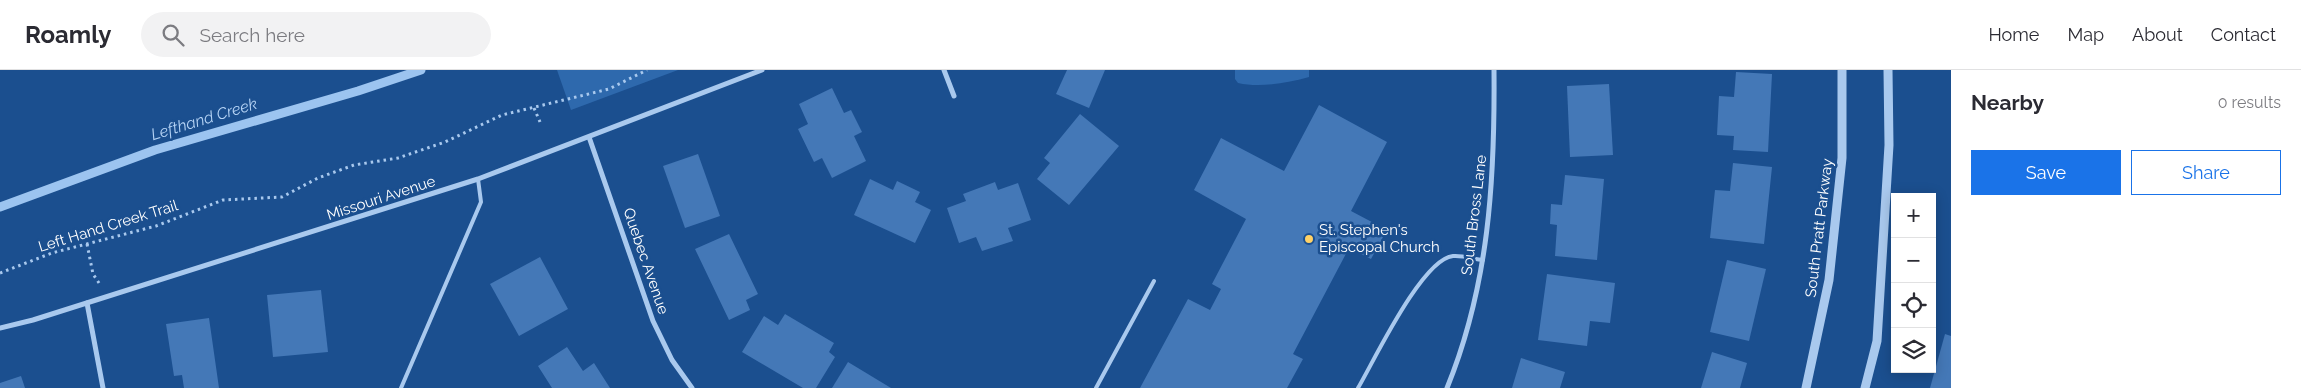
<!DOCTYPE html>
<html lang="en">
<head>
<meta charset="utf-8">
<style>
  body { margin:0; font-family:Raleway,sans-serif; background:#f2f2f3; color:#2b2b33 }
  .controls { position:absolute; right:15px; bottom:15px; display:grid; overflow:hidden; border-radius:0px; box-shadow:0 2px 12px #0003 }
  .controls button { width:45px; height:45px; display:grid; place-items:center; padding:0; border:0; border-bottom:1px solid #e1e1e2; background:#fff; color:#2b2b33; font:25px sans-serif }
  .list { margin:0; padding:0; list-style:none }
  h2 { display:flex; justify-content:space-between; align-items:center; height:65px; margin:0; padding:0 20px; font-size:21px }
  h2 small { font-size:16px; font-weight:400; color:#7c7c81 }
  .actions { display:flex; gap:10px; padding:15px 20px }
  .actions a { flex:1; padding:11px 0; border:1px solid #1a73e8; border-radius:0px; text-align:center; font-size:18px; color:#1a73e8 }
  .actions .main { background:#1a73e8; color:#fff }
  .icon { flex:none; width:28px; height:28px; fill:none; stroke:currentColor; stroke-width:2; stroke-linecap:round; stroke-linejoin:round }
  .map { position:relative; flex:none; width:1951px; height:318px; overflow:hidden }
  header { display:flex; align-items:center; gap:30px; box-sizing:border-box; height:70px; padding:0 25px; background:#fff; border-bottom:1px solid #e1e1e2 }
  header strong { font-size:24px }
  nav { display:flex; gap:28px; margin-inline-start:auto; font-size:18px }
  .search { width:350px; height:45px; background:#f2f2f3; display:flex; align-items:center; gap:12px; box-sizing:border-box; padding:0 18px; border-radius:28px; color:#7c7c81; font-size:19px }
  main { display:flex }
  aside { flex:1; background:#fff }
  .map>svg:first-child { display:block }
</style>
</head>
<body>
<header>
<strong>Roamly</strong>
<div class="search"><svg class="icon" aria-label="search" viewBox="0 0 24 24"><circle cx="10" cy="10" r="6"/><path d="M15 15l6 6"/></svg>Search here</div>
<nav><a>Home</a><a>Map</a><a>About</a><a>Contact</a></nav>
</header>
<main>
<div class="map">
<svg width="1951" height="318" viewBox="0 0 1951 318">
  <rect width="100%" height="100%" fill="#1b4f8f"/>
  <g fill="#2e69ad">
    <polygon points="557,0 678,0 571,40"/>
    <path d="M1235,0H1309V7C1287,13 1260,18 1238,13L1235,9Z"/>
  </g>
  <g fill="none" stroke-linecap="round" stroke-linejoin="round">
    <polyline stroke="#9cc4f0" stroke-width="9" points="0,137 155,80 358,21 421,0"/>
  </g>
  <g fill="#4478b7">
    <polygon points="1067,0 1105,0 1089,38 1056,24"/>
    <polygon points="1736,2 1772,4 1768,82 1733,80 1734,66 1717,65 1719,26 1734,27"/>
    <polygon points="1609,14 1613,85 1570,87 1567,16"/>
    <polygon points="832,18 844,43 851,40 862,62 854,66 866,91 832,108 822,88 814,92 798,59 808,54 799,34"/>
    <polygon points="1319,35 1387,72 1351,141 1387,160 1371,189 1349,178 1293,284 1303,289 1287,318 1140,318 1188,229 1210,240 1221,219 1212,214 1246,149 1194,120 1221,68 1284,101"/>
    <polygon points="1080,44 1119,76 1069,135 1037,109 1050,93 1044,88"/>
    <polygon points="698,84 720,146 685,158 663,96"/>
    <polygon points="1733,93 1772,97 1764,174 1710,168 1715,120 1730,121"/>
    <polygon points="1565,105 1604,109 1597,190 1555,186 1557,155 1550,154 1551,134 1562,135"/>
    <polygon points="870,109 893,120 897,111 920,122 915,132 931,140 915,173 854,145"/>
    <polygon points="995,112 998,120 1018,113 1031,150 1008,158 1013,171 982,181 976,167 959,173 947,138 966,131 963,124"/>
    <polygon points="729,164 758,224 746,230 750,240 729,250 695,179"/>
    <polygon points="540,187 568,239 519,266 490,214"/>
    <polygon points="1727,190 1766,199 1749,271 1710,262"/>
    <polygon points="1547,204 1615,213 1610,253 1590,251 1587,276 1538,270"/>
    <polygon points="321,220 328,282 273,287 267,225"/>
    <polygon points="785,244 834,273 829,282 835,287 816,318 803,318 742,282 764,246 778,255"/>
    <polygon points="209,248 219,318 184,318 182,305 174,306 166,254"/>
    <polygon points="1945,264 1951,266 1951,318 1930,318"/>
    <polygon points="567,277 583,301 594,293 610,318 552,318 538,296"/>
    <polygon points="1712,282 1747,293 1740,318 1701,318"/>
    <polygon points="1521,288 1565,302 1560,318 1512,318"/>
    <polygon points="848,292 891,318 832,318"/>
    <polygon points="21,306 25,318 0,318 0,313"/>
  </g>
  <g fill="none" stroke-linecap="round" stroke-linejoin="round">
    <g stroke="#a9c9ee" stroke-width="3" stroke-dasharray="2.5 4" stroke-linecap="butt">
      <polyline points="534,38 540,52"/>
      <polyline points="87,174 93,204 99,213"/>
      <polyline points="0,203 52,183 156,156 223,130 282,127 318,108 354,95 398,88 445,72 502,45 609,19 647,0"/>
    </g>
    <g stroke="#a9c9ee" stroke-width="4">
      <polyline points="401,318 481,132 478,109"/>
      <polyline points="1096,318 1154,211"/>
      <path d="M1358,318C1374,291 1422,189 1453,186C1462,185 1474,189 1483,190"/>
    </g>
    <g stroke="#a9c9ee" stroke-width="5">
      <polyline points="944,0 954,26"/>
      <polyline points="589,67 653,251 672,290 692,318"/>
      <polyline points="87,233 103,318"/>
      <polyline points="0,258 33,250 478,109 762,0"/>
      <path d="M1447,318C1489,215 1495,110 1494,0"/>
    </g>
    <g stroke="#a9c9ee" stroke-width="9">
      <polyline points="1806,318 1829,210 1842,88 1842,0"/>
      <polyline points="1865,318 1877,271 1889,75 1888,0"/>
    </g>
  </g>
  <circle fill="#ffd166" stroke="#1b4f8f" stroke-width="2" cx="1309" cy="169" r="5"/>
  <g text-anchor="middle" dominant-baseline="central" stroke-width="5" stroke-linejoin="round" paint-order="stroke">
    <g font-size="15" fill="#fff" stroke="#1b4f8f">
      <text transform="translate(381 128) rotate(-18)">Missouri Avenue</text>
      <text transform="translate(1474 145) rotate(-83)">South Bross Lane</text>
      <text transform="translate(108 156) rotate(-17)">Left Hand Creek Trail</text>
      <text transform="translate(1819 158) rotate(-83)">South Pratt Parkway</text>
      <text transform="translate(646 191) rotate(71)">Quebec Avenue</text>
    </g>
    <g font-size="15" fill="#fff" stroke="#1b4f8f" text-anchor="start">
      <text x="1319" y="160">St. Stephen's<tspan x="1319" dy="17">Episcopal Church</tspan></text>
    </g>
    <g font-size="16" font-style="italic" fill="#b5d3f5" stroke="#1b4f8f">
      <text transform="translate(204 49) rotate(-17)">Lefthand Creek</text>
    </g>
  </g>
</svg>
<div class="controls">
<button>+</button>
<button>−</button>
<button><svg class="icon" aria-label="locate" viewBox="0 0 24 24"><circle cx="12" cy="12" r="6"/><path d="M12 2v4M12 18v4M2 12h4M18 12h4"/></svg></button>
<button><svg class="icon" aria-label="layers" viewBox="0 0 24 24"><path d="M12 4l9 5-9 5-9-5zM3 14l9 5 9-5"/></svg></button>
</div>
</div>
<aside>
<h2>Nearby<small>0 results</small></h2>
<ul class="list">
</ul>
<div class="actions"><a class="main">Save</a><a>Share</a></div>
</aside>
</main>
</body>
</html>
